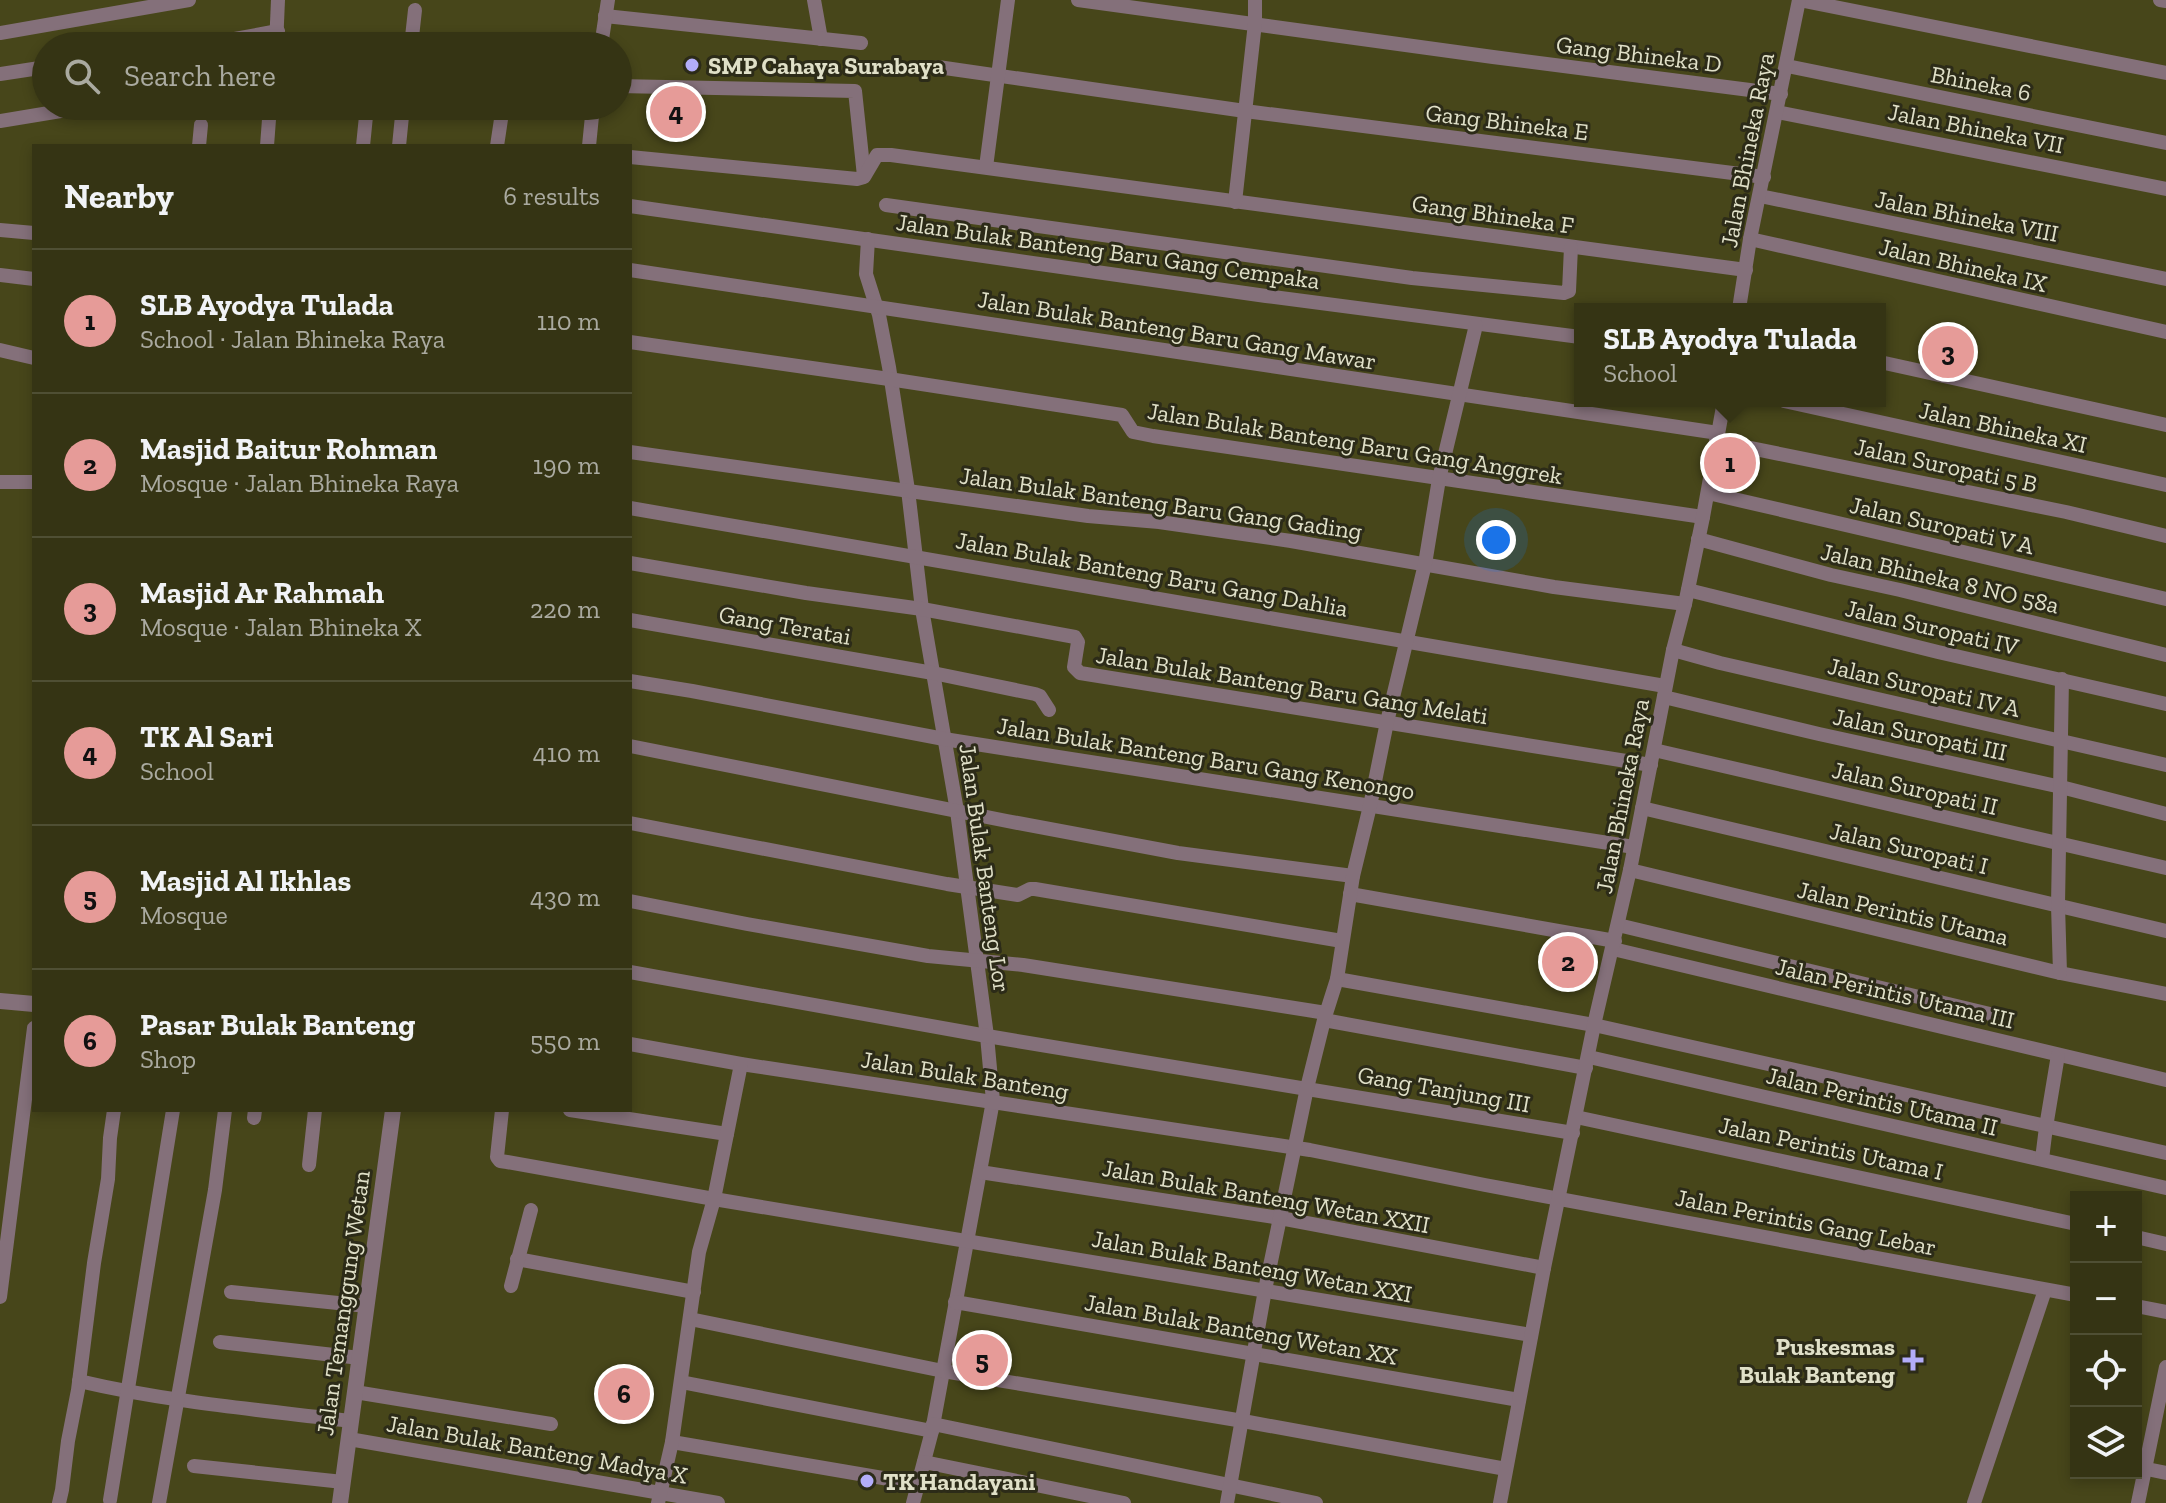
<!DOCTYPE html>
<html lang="en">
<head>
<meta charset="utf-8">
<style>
  body { margin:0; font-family:"Zilla Slab",serif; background:#3d3c1d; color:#f1f3f6 }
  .controls { position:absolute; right:24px; bottom:24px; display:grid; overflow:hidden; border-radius:0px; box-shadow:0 4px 12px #0003 }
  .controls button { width:72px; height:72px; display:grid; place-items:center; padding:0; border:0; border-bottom:2px solid #4f4f34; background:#353414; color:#f1f3f6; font:40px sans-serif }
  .you { position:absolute; left:1496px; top:540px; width:28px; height:28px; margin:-20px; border:6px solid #fff; border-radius:50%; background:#1a73e8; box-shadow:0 0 0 12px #1a73e833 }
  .badge { display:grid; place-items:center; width:52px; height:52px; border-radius:50%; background:#e69b98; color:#111; font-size:26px; font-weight:700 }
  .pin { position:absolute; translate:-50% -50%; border:4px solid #fff; box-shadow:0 2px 8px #0006 }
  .popup { position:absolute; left:1574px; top:303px; width:312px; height:104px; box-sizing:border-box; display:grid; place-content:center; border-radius:0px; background:#353414; filter:drop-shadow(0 2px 6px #0005); font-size:26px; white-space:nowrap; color:#aaaaa0 }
  .popup b { font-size:30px; color:#f1f3f6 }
  .popup::after { content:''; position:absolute; left:50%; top:100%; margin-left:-16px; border:16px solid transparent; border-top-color:#353414 }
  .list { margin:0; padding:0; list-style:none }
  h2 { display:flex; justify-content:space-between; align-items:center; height:104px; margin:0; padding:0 32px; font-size:34px }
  h2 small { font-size:26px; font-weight:400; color:#aaaaa0 }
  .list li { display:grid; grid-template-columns:52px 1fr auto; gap:24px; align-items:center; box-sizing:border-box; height:144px; padding:0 32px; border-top:2px solid #4f4f34 }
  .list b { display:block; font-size:30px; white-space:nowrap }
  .list p { margin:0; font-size:26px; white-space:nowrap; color:#aaaaa0 }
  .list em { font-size:26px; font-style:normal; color:#aaaaa0 }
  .icon { flex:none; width:44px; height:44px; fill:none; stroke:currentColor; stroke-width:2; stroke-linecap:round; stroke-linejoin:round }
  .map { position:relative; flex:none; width:2166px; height:1503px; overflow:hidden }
  .search { position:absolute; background:#353414; box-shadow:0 4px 12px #0003; left:32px; top:32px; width:600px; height:88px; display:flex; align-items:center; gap:20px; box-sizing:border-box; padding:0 28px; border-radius:44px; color:#aaaaa0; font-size:30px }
  .panel { position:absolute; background:#353414; box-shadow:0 4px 12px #0003; left:32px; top:144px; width:600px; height:968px; border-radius:0px }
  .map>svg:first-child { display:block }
</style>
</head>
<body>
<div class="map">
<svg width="2166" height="1503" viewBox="0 0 2166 1503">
  <rect width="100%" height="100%" fill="#47461a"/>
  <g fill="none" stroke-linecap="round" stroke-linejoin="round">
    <g stroke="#84707a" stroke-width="14">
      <polyline points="814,0 821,39"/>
      <polyline points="1078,0 1493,57 1781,94"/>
      <polyline points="1799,0 2166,73"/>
      <polyline points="2160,0 2166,1"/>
      <polyline points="605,16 861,43"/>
      <polyline points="0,33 189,0"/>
      <polyline points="196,46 278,31"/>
      <polyline points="276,46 278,0"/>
      <polyline points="411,46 415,10"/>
      <polyline points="601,46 608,0"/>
      <polyline points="1787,66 2166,143"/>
      <polyline points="938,67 1245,111 1764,177"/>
      <polyline points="0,74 46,67"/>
      <polyline points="618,86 855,91 864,176"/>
      <polyline points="1777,112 2166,189"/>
      <polyline points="0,121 91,106"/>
      <polyline points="199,146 201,125"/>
      <polyline points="267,146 270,106"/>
      <polyline points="363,146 367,106"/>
      <polyline points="399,146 403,106"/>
      <polyline points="497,146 503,106"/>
      <polyline points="589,146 593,106"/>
      <polyline points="630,157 857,179 864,177 877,155 891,155 1746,270"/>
      <polyline points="986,167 1008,0"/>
      <polyline points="1760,196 2166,279"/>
      <polyline points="1235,202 1255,23 1255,0"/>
      <polyline points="886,205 1412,278 1564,293 1569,291 1571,247"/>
      <polyline points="630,206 1266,296 1580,337"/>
      <polyline points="0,230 34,233"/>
      <polyline points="868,239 866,274 879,315 889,367 908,490 922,609 957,811 987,1036 993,1101 932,1431 913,1503"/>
      <polyline points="1750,239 2166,332"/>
      <polyline points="630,270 1718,433"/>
      <polyline points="0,275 34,279"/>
      <polyline points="1739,309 1750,239 1799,0"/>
      <polyline points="630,342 889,379 1122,415 1133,432 1153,436 1703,517"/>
      <polyline points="0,350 34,358"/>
      <polyline points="1880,362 2166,425"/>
      <polyline points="1784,401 2166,485"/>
      <polyline points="1716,441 2066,512 2166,536"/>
      <polyline points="630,452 1088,516 1159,522 1291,541 1554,587 1685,604"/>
      <polyline points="0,482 34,482"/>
      <polyline points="1708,493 2166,599"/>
      <polyline points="630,508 1665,686"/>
      <polyline points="1698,539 1831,575 1900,590 2166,655"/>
      <polyline points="630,563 806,593 922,609 1075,637 1078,642 1074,667 1080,673 1651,765"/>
      <polyline points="1688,590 1938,652 2166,704"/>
      <polyline points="630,620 933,673 1035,694 1040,696 1049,710"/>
      <polyline points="1673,650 1720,663 2166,765"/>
      <polyline points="630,681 692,691 944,739 1634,847"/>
      <polyline points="1664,697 1819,734 2061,787 2166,814"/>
      <polyline points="630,746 1007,821 1178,853 1353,876"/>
      <polyline points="1654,750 2166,868"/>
      <polyline points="1642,808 2166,931"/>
      <polyline points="630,823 947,884 1018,895 1030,889 1035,889 1342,941"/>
      <polyline points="1630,870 2060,973 2166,994"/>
      <polyline points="1350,894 1615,941"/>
      <polyline points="630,901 747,924 928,956 1023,965 1326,1013"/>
      <polyline points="1618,925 1994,1015"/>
      <polyline points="1613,949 2166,1080"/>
      <polyline points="630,972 987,1036 1573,1133"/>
      <polyline points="2060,973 2058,905 2062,679"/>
      <polyline points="1337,979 1594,1025 2166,1153"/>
      <polyline points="1324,1020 1586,1068"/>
      <polyline points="630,1044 741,1064 1310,1150 1485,1185 2076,1295"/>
      <polyline points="1589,1057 2166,1188"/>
      <polyline points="502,1110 497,1157 500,1161 507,1162 714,1199 1531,1335"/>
      <polyline points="570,1110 727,1134"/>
      <polyline points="1576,1117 2076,1224"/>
      <polyline points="254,1118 255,1110"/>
      <polyline points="2042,1159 2046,1127 2058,1055"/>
      <polyline points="309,1165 315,1110"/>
      <polyline points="980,1172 1280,1218 1544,1268"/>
      <polyline points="2136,1237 2166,1244"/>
      <polyline points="517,1259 694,1292"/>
      <polyline points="511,1286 531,1210"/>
      <polyline points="231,1292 367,1306"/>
      <polyline points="0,1297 34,1028"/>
      <polyline points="955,1302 1519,1400"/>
      <polyline points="2136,1306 2166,1312"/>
      <polyline points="690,1319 943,1371 1243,1421 1506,1469"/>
      <polyline points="220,1342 360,1358"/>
      <path d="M79,1381C168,1402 260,1410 351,1421"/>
      <polyline points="681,1382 932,1431"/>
      <polyline points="355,1392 551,1424"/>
      <polyline points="933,1424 1316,1503"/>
      <polyline points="349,1439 718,1503"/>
      <polyline points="672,1442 918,1484"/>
      <polyline points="924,1462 1124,1503"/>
      <polyline points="194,1466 343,1482"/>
      <polyline points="2147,1469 2166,1473"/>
      <polyline points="110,1500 173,1110"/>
      <polyline points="59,1503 62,1490 68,1441 78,1390 94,1263 108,1179 110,1138 114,1110"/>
      <polyline points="159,1503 215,1190 225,1110"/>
      <polyline points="658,1503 672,1442 699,1252 714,1199 741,1064"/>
      <polyline points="1227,1503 1265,1290 1307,1088 1324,1020 1337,979 1353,876 1370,806 1387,722 1425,564 1439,479 1476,325"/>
      <polyline points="1500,1503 1544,1268 1594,1025 1630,870 1673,650 1685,604 1703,517 1724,401"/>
      <polyline points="1974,1503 2045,1290"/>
      <polyline points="2138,1503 2166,1367"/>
    </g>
    <g stroke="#84707a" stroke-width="16">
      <polyline points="0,1001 34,1004"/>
      <polyline points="340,1503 393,1110"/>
    </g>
  </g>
  <g fill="#b3adf9" stroke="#2c2b18" stroke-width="3">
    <circle cx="692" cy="65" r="8"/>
    <path d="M1909 1348h8v8h8v8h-8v8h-8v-8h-8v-8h8z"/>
    <circle cx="867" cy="1481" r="8"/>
  </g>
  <g text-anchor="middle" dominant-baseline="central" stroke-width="6" stroke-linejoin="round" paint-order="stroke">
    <g font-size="24" fill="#e0e0c8" stroke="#2c2b18">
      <text transform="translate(1639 54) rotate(7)">Gang Bhineka D</text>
      <text transform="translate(1981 83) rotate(11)">Bhineka 6</text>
      <text transform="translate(1507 122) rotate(7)">Gang Bhineka E</text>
      <text transform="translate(1976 128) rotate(11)">Jalan Bhineka VII</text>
      <text transform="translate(1747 150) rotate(-79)">Jalan Bhineka Raya</text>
      <text transform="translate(1493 214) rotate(8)">Gang Bhineka F</text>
      <text transform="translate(1967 216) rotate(11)">Jalan Bhineka VIII</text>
      <text transform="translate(1108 251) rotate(8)">Jalan Bulak Banteng Baru Gang Cempaka</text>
      <text transform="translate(1963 265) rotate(13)">Jalan Bhineka IX</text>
      <text transform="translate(1177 330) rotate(9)">Jalan Bulak Banteng Baru Gang Mawar</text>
      <text transform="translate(2003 427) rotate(12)">Jalan Bhineka XI</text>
      <text transform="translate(1355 443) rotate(9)">Jalan Bulak Banteng Baru Gang Anggrek</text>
      <text transform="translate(1946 465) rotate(12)">Jalan Suropati 5 B</text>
      <text transform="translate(1161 503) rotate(8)">Jalan Bulak Banteng Baru Gang Gading</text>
      <text transform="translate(1942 525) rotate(13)">Jalan Suropati V A</text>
      <text transform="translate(1152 574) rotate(10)">Jalan Bulak Banteng Baru Gang Dahlia</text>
      <text transform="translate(1940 578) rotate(13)">Jalan Bhineka 8 NO 58a</text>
      <text transform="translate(785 625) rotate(10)">Gang Teratai</text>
      <text transform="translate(1932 627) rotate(13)">Jalan Suropati IV</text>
      <text transform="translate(1292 685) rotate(9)">Jalan Bulak Banteng Baru Gang Melati</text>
      <text transform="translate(1924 687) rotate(13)">Jalan Suropati IV A</text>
      <text transform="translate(1920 734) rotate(12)">Jalan Suropati III</text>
      <text transform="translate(1206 758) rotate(9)">Jalan Bulak Banteng Baru Gang Kenongo</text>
      <text transform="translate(1915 788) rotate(13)">Jalan Suropati II</text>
      <text transform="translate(1622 796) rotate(-79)">Jalan Bhineka Raya</text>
      <text transform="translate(1909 848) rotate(13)">Jalan Suropati I</text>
      <text transform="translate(985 868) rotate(82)">Jalan Bulak Banteng Lor</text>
      <text transform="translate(1903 913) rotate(13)">Jalan Perintis Utama</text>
      <text transform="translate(1895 993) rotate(13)">Jalan Perintis Utama III</text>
      <text transform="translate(965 1075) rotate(9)">Jalan Bulak Banteng</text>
      <text transform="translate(1444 1089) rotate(10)">Gang Tanjung III</text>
      <text transform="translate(1882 1101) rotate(13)">Jalan Perintis Utama II</text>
      <text transform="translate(1831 1148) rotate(12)">Jalan Perintis Utama I</text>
      <text transform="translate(1266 1196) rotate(10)">Jalan Bulak Banteng Wetan XXII</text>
      <text transform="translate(1806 1222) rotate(11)">Jalan Perintis Gang Lebar</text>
      <text transform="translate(1252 1266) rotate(10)">Jalan Bulak Banteng Wetan XXI</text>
      <text transform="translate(343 1303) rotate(-82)">Jalan Temanggung Wetan</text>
      <text transform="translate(1241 1329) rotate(10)">Jalan Bulak Banteng Wetan XX</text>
      <text transform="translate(537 1449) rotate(10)">Jalan Bulak Banteng Madya X</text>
    </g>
    <g font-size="24" font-weight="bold" fill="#e0e0c8" stroke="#2c2b18" text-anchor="start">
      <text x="708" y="65">SMP Cahaya Surabaya</text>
      <text x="1895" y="1346" text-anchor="end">Puskesmas<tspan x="1895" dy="28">Bulak Banteng</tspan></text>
      <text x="883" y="1481">TK Handayani</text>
    </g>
  </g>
</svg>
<div class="controls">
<button>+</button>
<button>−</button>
<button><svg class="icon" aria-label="locate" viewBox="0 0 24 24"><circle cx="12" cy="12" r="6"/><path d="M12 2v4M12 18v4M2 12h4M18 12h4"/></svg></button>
<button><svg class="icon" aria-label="layers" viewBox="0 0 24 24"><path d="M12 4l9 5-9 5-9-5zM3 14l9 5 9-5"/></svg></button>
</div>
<div class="you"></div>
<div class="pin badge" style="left:1730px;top:463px">1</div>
<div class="popup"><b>SLB Ayodya Tulada</b>School</div>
<div class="pin badge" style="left:1568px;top:962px">2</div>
<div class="pin badge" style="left:1948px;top:352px">3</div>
<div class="pin badge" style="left:676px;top:112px">4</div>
<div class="pin badge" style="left:982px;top:1360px">5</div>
<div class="pin badge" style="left:624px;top:1394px">6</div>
<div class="search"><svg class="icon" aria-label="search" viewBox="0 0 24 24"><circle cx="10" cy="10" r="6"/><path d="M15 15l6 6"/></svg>Search here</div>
<section class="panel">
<h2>Nearby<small>6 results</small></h2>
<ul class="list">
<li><span class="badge">1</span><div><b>SLB Ayodya Tulada</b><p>School · Jalan Bhineka Raya</p></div><em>110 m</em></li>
<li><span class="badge">2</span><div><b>Masjid Baitur Rohman</b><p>Mosque · Jalan Bhineka Raya</p></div><em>190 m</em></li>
<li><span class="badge">3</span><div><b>Masjid Ar Rahmah</b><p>Mosque · Jalan Bhineka X</p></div><em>220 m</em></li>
<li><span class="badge">4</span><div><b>TK Al Sari</b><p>School</p></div><em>410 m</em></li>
<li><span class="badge">5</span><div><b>Masjid Al Ikhlas</b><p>Mosque</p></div><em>430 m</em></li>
<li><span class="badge">6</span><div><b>Pasar Bulak Banteng</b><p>Shop</p></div><em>550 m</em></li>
</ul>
</section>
</div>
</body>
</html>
